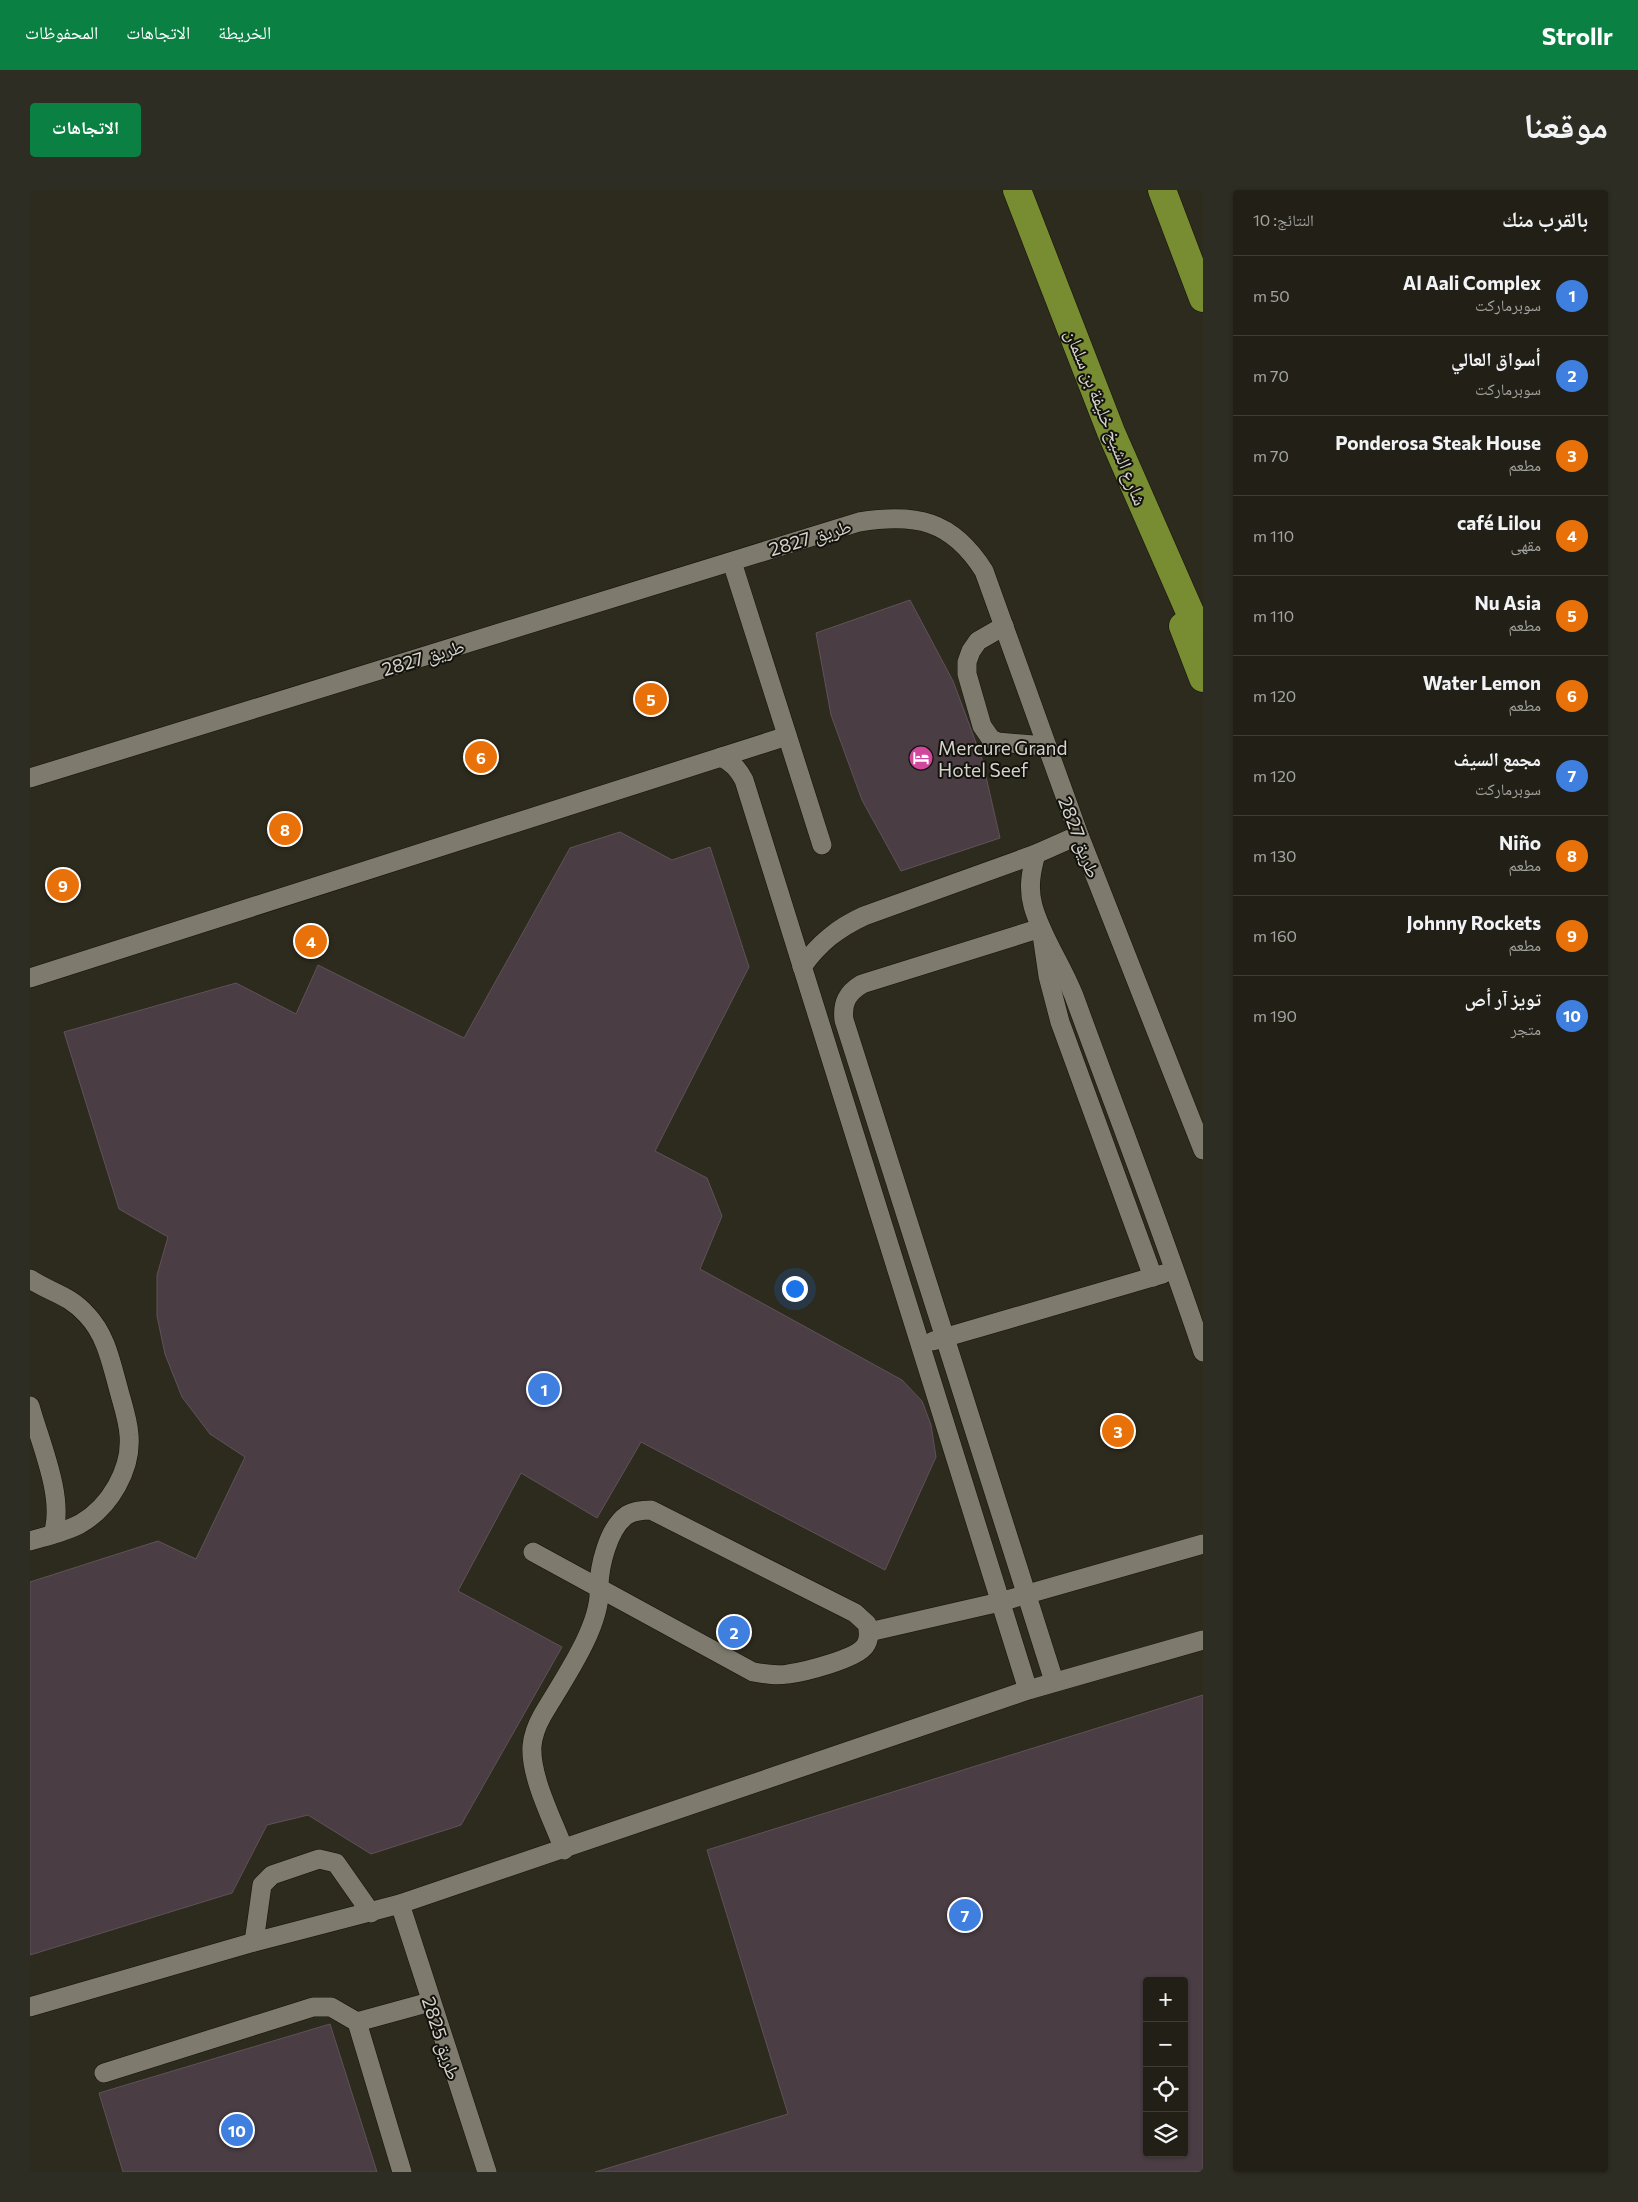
<!DOCTYPE html>
<html lang="ar">
<head>
<meta charset="utf-8">
<style>
  body { margin:0; font-family:Commissioner,"Noto Naskh Arabic",sans-serif; background:#2e2d23; color:#f1f3f6; direction:rtl }
  .controls { position:absolute; right:15px; bottom:15px; display:grid; overflow:hidden; border-radius:5px; box-shadow:0 1px 4px #0004 }
  .controls button { width:45px; height:45px; display:grid; place-items:center; padding:0; border:0; border-bottom:1px solid #3f3e35; background:#222016; color:#f1f3f6; font:25px sans-serif }
  .you { position:absolute; left:764px; top:1098px; width:18px; height:18px; margin:-12px; border:4px solid #fff; border-radius:50%; background:#1a73e8; box-shadow:0 0 0 8px #1a73e833 }
  .badge { display:grid; place-items:center; width:32px; height:32px; border-radius:50%; background:#0b8043; color:#fff; font-size:16px; font-weight:700 }
  .pin { position:absolute; translate:-50% -50%; border:2px solid #fff; box-shadow:0 1px 5px #0006 }
  .list { margin:0; padding:0; list-style:none }
  h2 { display:flex; justify-content:space-between; align-items:center; height:65px; margin:0; padding:0 20px; font-size:21px }
  h2 small { font-size:16px; font-weight:400; color:#a2a3a1 }
  .list li { display:grid; grid-template-columns:32px 1fr auto; gap:15px; align-items:center; box-sizing:border-box; height:80px; padding:0 20px; border-top:1px solid #3f3e35 }
  .list b { display:block; font-size:19px; white-space:nowrap }
  .list p { margin:0; font-size:16px; white-space:nowrap; color:#a2a3a1 }
  .list em { font-size:16px; font-style:normal; color:#a2a3a1 }
  .icon { flex:none; width:28px; height:28px; fill:none; stroke:currentColor; stroke-width:2; stroke-linecap:round; stroke-linejoin:round }
  .map { position:relative; flex:none; width:1173px; height:1982px; overflow:hidden; direction:ltr; border-radius:5px }
  header { display:flex; align-items:center; gap:30px; box-sizing:border-box; height:70px; padding:0 25px; background:#0b8043; color:#fff }
  header strong { font-size:24px }
  nav { display:flex; gap:28px; margin-inline-start:auto; font-size:18px }
  .intro { display:flex; align-items:center; justify-content:space-between; box-sizing:border-box; height:120px; padding:0 30px }
  h1 { margin:0; font-size:35px }
  .button { padding:12px 22px; border-radius:5px; background:#0b8043; color:#fff; font-size:18px; font-weight:700 }
  main { display:flex; gap:30px; padding:0 30px }
  aside { flex:1; background:#222016; border-radius:5px; box-shadow:0 1px 4px #0004 }
  .map>svg:first-child { display:block }
</style>
</head>
<body>
<header>
<strong>Strollr</strong>
<nav><a>الخريطة</a><a>الاتجاهات</a><a>المحفوظات</a></nav>
</header>
<div class="intro"><h1>موقعنا</h1><a class="button">الاتجاهات</a></div>
<main>
<aside>
<h2>بالقرب منك<small>النتائج: 10</small></h2>
<ul class="list">
<li><span class="badge" style="background:#3f7fe0">1</span><div><b>Al Aali Complex</b><p>سوبرماركت</p></div><em>50 m</em></li>
<li><span class="badge" style="background:#3f7fe0">2</span><div><b>أسواق العالي</b><p>سوبرماركت</p></div><em>70 m</em></li>
<li><span class="badge" style="background:#e8710a">3</span><div><b>Ponderosa Steak House</b><p>مطعم</p></div><em>70 m</em></li>
<li><span class="badge" style="background:#e8710a">4</span><div><b>café Lilou</b><p>مقهى</p></div><em>110 m</em></li>
<li><span class="badge" style="background:#e8710a">5</span><div><b>Nu Asia</b><p>مطعم</p></div><em>110 m</em></li>
<li><span class="badge" style="background:#e8710a">6</span><div><b>Water Lemon</b><p>مطعم</p></div><em>120 m</em></li>
<li><span class="badge" style="background:#3f7fe0">7</span><div><b>مجمع السيف</b><p>سوبرماركت</p></div><em>120 m</em></li>
<li><span class="badge" style="background:#e8710a">8</span><div><b>Niño</b><p>مطعم</p></div><em>130 m</em></li>
<li><span class="badge" style="background:#e8710a">9</span><div><b>Johnny Rockets</b><p>مطعم</p></div><em>160 m</em></li>
<li><span class="badge" style="background:#3f7fe0">10</span><div><b>تويز آر أص</b><p>متجر</p></div><em>190 m</em></li>
</ul>
</aside>
<div class="map">
<svg width="1173" height="1982" viewBox="0 0 1173 1982">
  <rect width="100%" height="100%" fill="#2d2a1e"/>
  <g fill="#4a3d44" stroke="#5f5259" fill-rule="evenodd">
    <polygon points="880,410 923,491 952,569 970,648 871,681 832,610 801,525 786,443"/>
    <polygon points="590,642 642,670 680,657 719,777 625,961 677,988 692,1026 670,1079 872,1190 892,1211 901,1235 906,1267 855,1380 611,1252 567,1328 491,1283 428,1401 532,1457 431,1635 341,1664 278,1625 237,1635 202,1703 0,1765 0,1392 128,1351 166,1369 215,1267 180,1244 152,1207 135,1164 127,1126 127,1085 138,1047 89,1019 34,842 206,793 266,824 288,775 434,848 540,658"/>
    <path d="M1173,1505V1982H565L758,1924L677,1660ZM1117,1791H1154V1963H1117Z"/>
    <polygon points="300,1834 347,1982 93,1982 69,1903"/>
  </g>
  <g fill="none" stroke-linecap="round" stroke-linejoin="round">
    <defs>
      <g id="lane">
        <polyline points="702,372 792,655"/>
        <polyline points="974,436 948,451 941,461 937,472 937,484 952,536 961,549 968,552 1016,556"/>
        <path d="M691,567C703,573 708,579 714,590L998,1500"/>
        <path d="M0,588L829,332C886,323 922,330 954,381L1049,645L1173,960"/>
        <path d="M1006,664C1001,682 998,698 1003,716C1012,748 1032,775 1044,806C1087,924 1133,1042 1173,1162"/>
        <path d="M772,777C789,753 808,738 834,726L1006,664L1049,645"/>
        <polyline points="0,788 757,546"/>
        <path d="M0,1089C21,1103 38,1104 57,1125C76,1145 81,1172 88,1197C92,1213 98,1229 99,1245C102,1279 80,1317 50,1334C35,1342 17,1346 0,1351"/>
        <polyline points="903,1151 1133,1084"/>
        <path d="M0,1216C10,1252 35,1308 23,1344"/>
        <path d="M621,1320L825,1423L837,1434C839,1442 840,1449 835,1456C826,1469 774,1482 758,1484C746,1486 735,1484 723,1482L569,1398C569,1377 578,1338 597,1325C604,1321 612,1320 621,1320Z"/>
        <path d="M503,1362L569,1398C572,1436 531,1493 512,1526C507,1535 503,1545 502,1556C500,1587 523,1630 534,1660"/>
        <polyline points="839,1442 970,1412 1173,1354"/>
        <path d="M1024,1491L814,830C812,813 817,803 832,794L1011,738L1018,786L1030,832L1123,1087"/>
        <polyline points="370,1714 457,1982"/>
        <polyline points="224,1752 232,1695 242,1685 289,1669 306,1673 341,1723"/>
        <polyline points="0,1817 224,1752 370,1714 998,1500 1173,1450"/>
        <polyline points="327,1832 400,1812"/>
        <polyline points="74,1883 283,1817 301,1817 327,1832 372,1982"/>
      </g>
      <g id="highway">
        <polyline points="987,0 1081,242 1173,452"/>
        <polyline points="1132,0 1173,108"/>
        <polyline points="1153,436 1173,488"/>
      </g>
    </defs>
    <use href="#lane" stroke="#151208" stroke-width="20"/>
    <use href="#highway" stroke="#151208" stroke-width="29"/>
    <use href="#lane" stroke="#7e7a6d" stroke-width="19"/>
    <use href="#highway" stroke="#788c32" stroke-width="28"/>
  </g>
  <defs>
    <symbol id="hotel-disc" viewBox="-11 -11 22 22"><circle r="9.5" fill="#d1479c" stroke="#14120d"/><path d="M-6-4.5h1.5V1H6V5H4.5V3h-9V5H-6ZM-4 0a1.8 1.8 0 1 1 3.6 0ZM.5 0V-2.5h3Q6-2.5 6 0Z" fill="#fff"/></symbol>
  </defs>
  <g fill-rule="evenodd">
    <use href="#hotel-disc" x="877" y="554" width="28" height="28"/>
  </g>
  <g text-anchor="middle" dominant-baseline="central" stroke-width="4" stroke-linejoin="round" paint-order="stroke">
    <g font-size="19" fill="#d5d3cc" stroke="#14120d">
      <text transform="translate(1077 227) rotate(68)">شارع الشيخ خليفة بن سلمان</text>
      <text transform="translate(780 347) rotate(-17)">طريق 2827</text>
      <text transform="translate(393 467) rotate(-17)">طريق 2827</text>
      <text transform="translate(1050 647) rotate(69)">طريق 2827</text>
      <text transform="translate(412 1848) rotate(72)">طريق 2825</text>
    </g>
    <g font-size="19" fill="#d5d3cc" stroke="#14120d" text-anchor="start">
      <text x="908" y="557">Mercure Grand<tspan x="908" dy="22">Hotel Seef</tspan></text>
    </g>
  </g>
</svg>
<div class="controls">
<button>+</button>
<button>−</button>
<button><svg class="icon" aria-label="locate" viewBox="0 0 24 24"><circle cx="12" cy="12" r="6"/><path d="M12 2v4M12 18v4M2 12h4M18 12h4"/></svg></button>
<button><svg class="icon" aria-label="layers" viewBox="0 0 24 24"><path d="M12 4l9 5-9 5-9-5zM3 14l9 5 9-5"/></svg></button>
</div>
<div class="you"></div>
<div class="pin badge" style="left:514px;top:1199px;background:#3f7fe0">1</div>
<div class="pin badge" style="left:704px;top:1442px;background:#3f7fe0">2</div>
<div class="pin badge" style="left:1088px;top:1241px;background:#e8710a">3</div>
<div class="pin badge" style="left:281px;top:751px;background:#e8710a">4</div>
<div class="pin badge" style="left:621px;top:509px;background:#e8710a">5</div>
<div class="pin badge" style="left:451px;top:567px;background:#e8710a">6</div>
<div class="pin badge" style="left:935px;top:1725px;background:#3f7fe0">7</div>
<div class="pin badge" style="left:255px;top:639px;background:#e8710a">8</div>
<div class="pin badge" style="left:33px;top:695px;background:#e8710a">9</div>
<div class="pin badge" style="left:207px;top:1940px;background:#3f7fe0">10</div>
</div>
</main>
</body>
</html>
